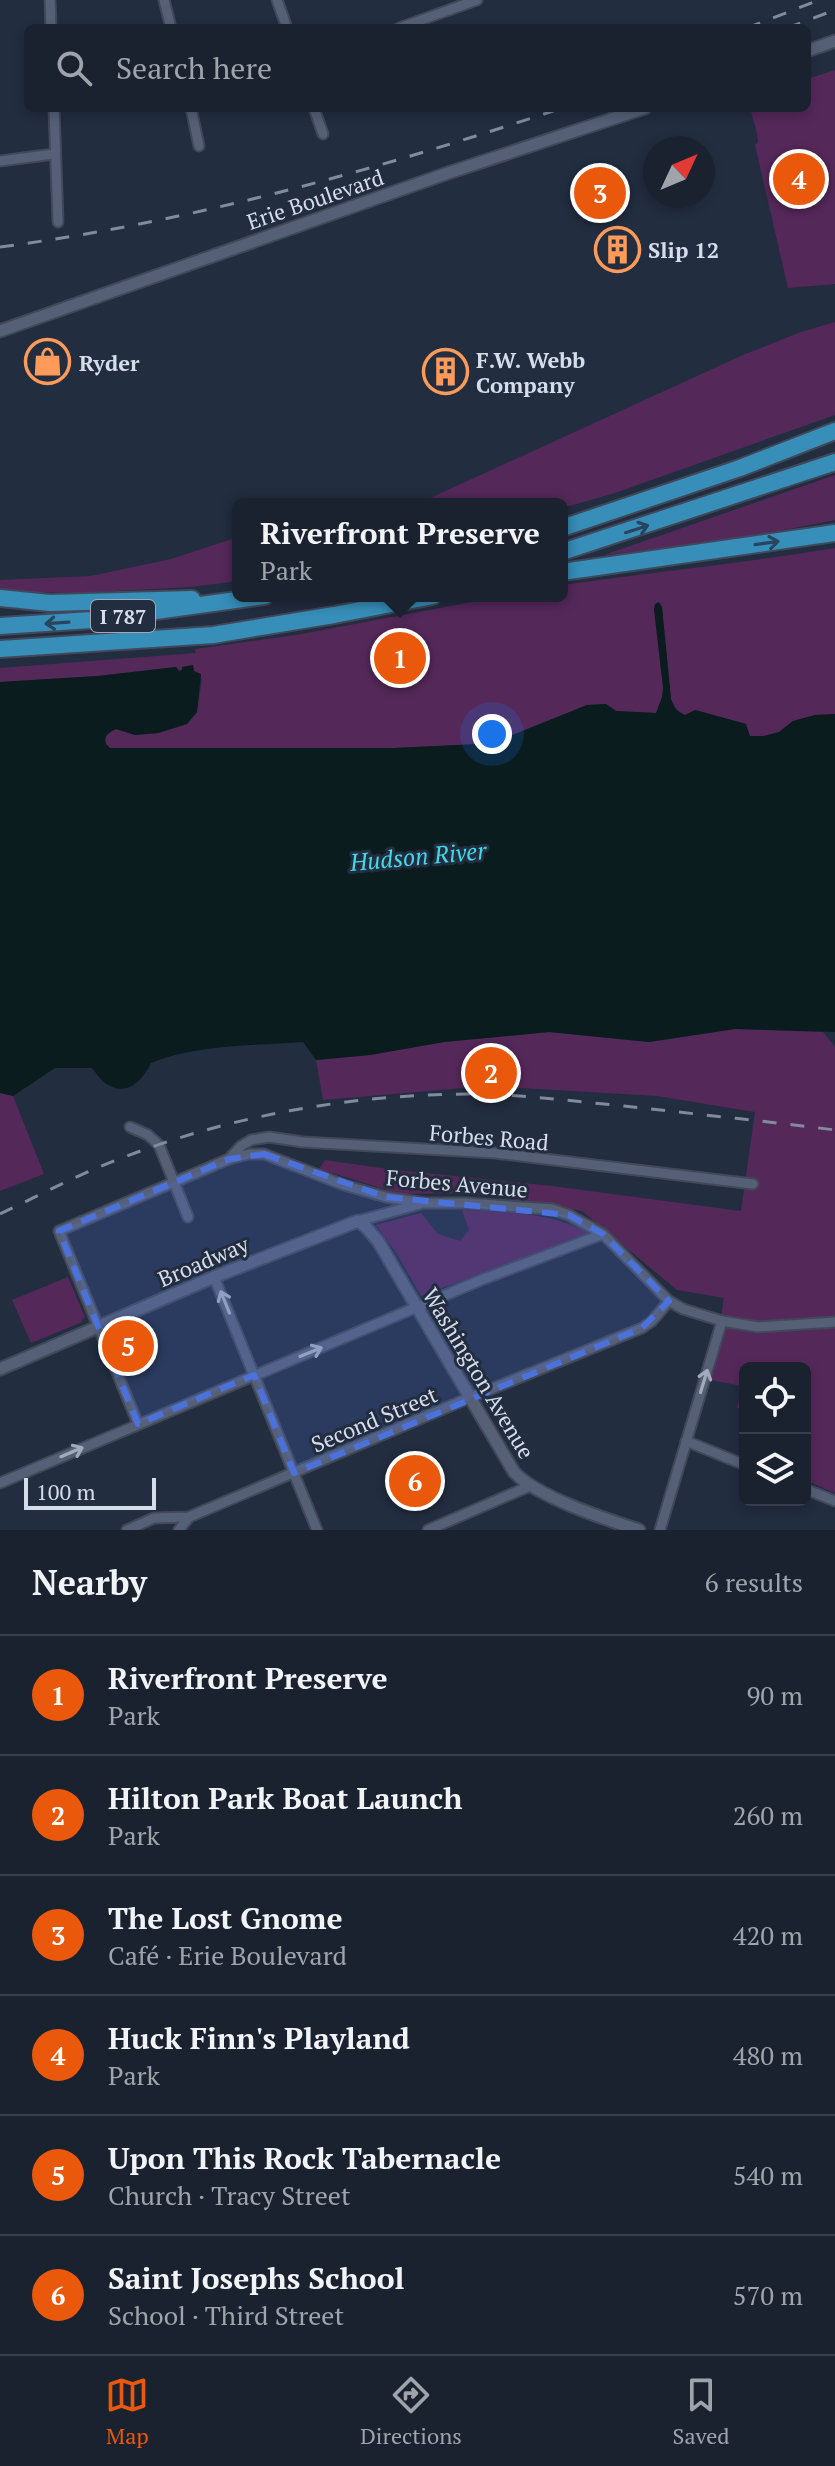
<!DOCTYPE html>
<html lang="en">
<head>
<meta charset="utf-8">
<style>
  body { margin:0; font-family:"PT Serif",serif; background:#272f3c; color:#f1f3f6 }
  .controls { position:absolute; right:24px; bottom:24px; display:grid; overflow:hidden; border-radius:12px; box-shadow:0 4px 12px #0003 }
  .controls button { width:72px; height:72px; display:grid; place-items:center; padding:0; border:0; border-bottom:2px solid #383f4c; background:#1a2230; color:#f1f3f6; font:40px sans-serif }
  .compass { position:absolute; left:643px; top:136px; width:72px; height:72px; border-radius:50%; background:#1a2230; box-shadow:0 4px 12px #0003; rotate:46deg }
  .scale { position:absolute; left:24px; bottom:20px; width:132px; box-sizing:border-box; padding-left:8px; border:4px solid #d6ddea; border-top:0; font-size:22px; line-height:28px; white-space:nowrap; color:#d6ddea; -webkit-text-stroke:6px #222d40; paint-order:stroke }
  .you { position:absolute; left:492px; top:734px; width:28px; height:28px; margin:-20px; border:6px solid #fff; border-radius:50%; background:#1a73e8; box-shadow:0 0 0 12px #1a73e833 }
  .badge { display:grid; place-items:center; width:52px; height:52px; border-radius:50%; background:#ea580c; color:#fff; font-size:26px; font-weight:700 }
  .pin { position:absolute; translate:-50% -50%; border:4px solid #fff; box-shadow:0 2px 8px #0006 }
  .popup { position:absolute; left:232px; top:498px; width:336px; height:104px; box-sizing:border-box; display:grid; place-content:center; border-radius:12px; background:#1a2230; filter:drop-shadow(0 2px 6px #0005); font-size:26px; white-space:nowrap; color:#9fa4ab }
  .popup b { font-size:30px; color:#f1f3f6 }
  .popup::after { content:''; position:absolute; left:50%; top:100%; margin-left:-16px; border:16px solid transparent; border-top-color:#1a2230 }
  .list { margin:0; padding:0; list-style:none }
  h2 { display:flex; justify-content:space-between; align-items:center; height:104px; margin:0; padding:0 32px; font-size:34px }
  h2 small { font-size:26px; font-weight:400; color:#9fa4ab }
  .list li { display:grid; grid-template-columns:52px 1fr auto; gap:24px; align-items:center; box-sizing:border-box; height:120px; padding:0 32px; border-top:2px solid #383f4c }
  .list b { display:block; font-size:30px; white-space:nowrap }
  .list p { margin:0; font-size:26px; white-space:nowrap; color:#9fa4ab }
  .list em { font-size:26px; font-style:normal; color:#9fa4ab }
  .icon { flex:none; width:44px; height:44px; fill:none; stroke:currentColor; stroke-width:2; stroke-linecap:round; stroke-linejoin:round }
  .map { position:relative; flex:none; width:835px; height:1530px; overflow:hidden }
  .search { position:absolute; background:#1a2230; box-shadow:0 4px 12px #0003; left:24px; right:24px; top:24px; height:88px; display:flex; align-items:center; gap:20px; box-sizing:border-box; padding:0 28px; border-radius:12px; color:#9fa4ab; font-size:30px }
  .sheet { height:824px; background:#1a2230 }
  nav { display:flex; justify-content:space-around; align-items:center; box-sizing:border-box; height:112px; border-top:2px solid #383f4c; background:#1a2230; font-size:22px; color:#9fa4ab }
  nav a { display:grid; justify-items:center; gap:4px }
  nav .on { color:#ea580c }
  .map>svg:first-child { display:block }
</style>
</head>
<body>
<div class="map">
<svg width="835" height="1530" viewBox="0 0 835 1530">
  <rect width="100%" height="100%" fill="#222d40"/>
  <g fill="#55285a">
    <polygon points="835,70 835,284 788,288 755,145 758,142 757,133 750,108 807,108 807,79"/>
    <polygon points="835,322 835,415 612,494 562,508 562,504 417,504 743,355 801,332"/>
    <polygon points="835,475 835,520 722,542 604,555"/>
    <polygon points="238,537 238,581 190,587 78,593 0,591 0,580 91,576 171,559"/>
    <path d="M835,548V714L815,715L793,721L779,732L764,736H749L746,724L696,710L685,715L676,710L671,699L662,607L654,609L663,687V697L656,713L616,711L606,704L587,705L510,736L479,744L394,748H110L106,744C103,736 110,732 116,729L135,735L158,733L187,724L197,712L202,679L194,671L193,665L179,671L176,667L98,676L0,682V668L196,653L195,649L296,635L504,596H562V585C653,572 744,563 835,548Z"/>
    <polygon points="735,1029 823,1032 835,1047 835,1493 805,1480 805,1368 745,1368 745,1411 737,1408 742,1386 711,1380 724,1298 677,1290 582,1211 466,1193 400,1194 319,1169 325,1160 395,1170 552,1186 741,1211 755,1112 657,1096 487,1086 323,1100 316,1060 370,1055 444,1042 549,1032 649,1042"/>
    <polygon points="0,1093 13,1096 44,1174 0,1191"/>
    <path d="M462,1210C506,1212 549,1212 589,1233L421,1296L397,1254L376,1225L421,1213L438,1234L460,1241L469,1230Z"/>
    <polygon points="68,1277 85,1317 80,1323 31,1343 12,1300"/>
  </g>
  <path fill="#0a1c1e" d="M659,602L662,607L671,699C674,707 677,712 685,715L695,710L746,724L750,736H764L779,732L793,721L815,715L835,714V1032L735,1029L649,1042L549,1032L444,1042L370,1055L316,1060L303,1042C253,1046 197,1044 151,1063C142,1081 127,1098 105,1083C101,1080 96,1073 92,1068H55L13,1096L0,1093V682L98,676L176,667L179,671L182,670V667L193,665L194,671L201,674L197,712L187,724L158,733L135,735L116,729C109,732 103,736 106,744L110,748H394L479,744L510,736L587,705L606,704L616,711L656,713L662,697L663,687L654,609L655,604Z"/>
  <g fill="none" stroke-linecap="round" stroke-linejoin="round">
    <defs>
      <g id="minor">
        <polyline points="50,0 51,28"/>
        <polyline points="164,0 171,28"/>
        <polyline points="277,0 287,28"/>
        <polyline points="399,28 477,0"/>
        <polyline points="54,108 58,222"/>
        <polyline points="191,108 199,146"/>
        <polyline points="314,108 323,134"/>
        <polyline points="0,161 54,154"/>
        <polyline points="130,1127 148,1135 159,1145 188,1217"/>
        <polyline points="229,1159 241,1146 251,1140 269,1137 303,1142 495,1153 753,1184"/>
        <polyline points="358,1221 420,1204"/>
        <polyline points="214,1277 317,1530"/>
        <polyline points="138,1424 59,1231 229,1159 249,1154 264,1154 344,1185 386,1197 425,1203 466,1203 552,1209 569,1215 603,1234 669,1301 683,1309 722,1321 758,1327 835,1322"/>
        <polyline points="686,1441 745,1465"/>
        <polyline points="0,1483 481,1280 603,1234"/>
        <polyline points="805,1489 835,1501"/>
        <polyline points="127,1530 154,1518 189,1517 469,1398 642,1328 652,1321 669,1301"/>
        <polyline points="179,1530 189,1517"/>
        <polyline points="428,1530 530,1486"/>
        <polyline points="660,1530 722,1321"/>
      </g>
      <g id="tertiary">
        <polyline points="807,51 835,41"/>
        <polyline points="0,331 448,173 645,108"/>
        <path d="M0,1369L214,1277L358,1221L366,1227L378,1241L514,1472C537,1497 605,1519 639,1530"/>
      </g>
      <g id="motorway">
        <polyline points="562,528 740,468 835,431"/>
        <polyline points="562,552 835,462"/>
        <polyline points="562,572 835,533"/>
        <polyline points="0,598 50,603 192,599"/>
        <polyline points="0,626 91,620 265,596"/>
        <polyline points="0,649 213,635 334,615 433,596"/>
      </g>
    </defs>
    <use href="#minor" stroke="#414859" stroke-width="13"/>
    <use href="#tertiary" stroke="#414859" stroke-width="15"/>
    <use href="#motorway" stroke="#414859" stroke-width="20"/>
    <use href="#minor" stroke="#556077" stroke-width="9"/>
    <use href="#tertiary" stroke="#556077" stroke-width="11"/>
    <use href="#motorway" stroke="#368eb9" stroke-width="16"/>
    <g stroke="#828b9b" stroke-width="3" stroke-dasharray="14 14" stroke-linecap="butt">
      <polyline points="747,28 819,0"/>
      <polyline points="787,28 835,10"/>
      <path d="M0,247C192,222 379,169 562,108"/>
      <path d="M0,1214C42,1194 83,1172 127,1156C234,1115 352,1095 466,1094C519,1094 571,1101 624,1106C694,1114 765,1121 835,1130"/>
    </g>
  </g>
  <defs><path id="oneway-shaft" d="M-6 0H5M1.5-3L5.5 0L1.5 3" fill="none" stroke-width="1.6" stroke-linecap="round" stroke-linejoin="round" transform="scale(2)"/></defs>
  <g stroke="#27455e">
    <use href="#oneway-shaft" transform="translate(637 529) rotate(-18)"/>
    <use href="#oneway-shaft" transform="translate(767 543) rotate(-8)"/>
    <use href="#oneway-shaft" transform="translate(57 623) rotate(176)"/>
  </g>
  <g stroke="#a2abbc">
    <use href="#oneway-shaft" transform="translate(225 1302) rotate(-112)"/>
    <use href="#oneway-shaft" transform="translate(311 1352) rotate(-22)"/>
    <use href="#oneway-shaft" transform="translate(704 1381) rotate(-73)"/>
    <use href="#oneway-shaft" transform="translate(72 1452) rotate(-23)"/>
  </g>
  <path fill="#4b72dc" fill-opacity="0.2" stroke="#4b72dc" stroke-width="6" stroke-dasharray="16 10" stroke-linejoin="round" d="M264,1154L386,1197L569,1215L603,1234L669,1301L642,1328L294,1473L254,1375L138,1424L59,1231L229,1159Z"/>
  <defs>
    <symbol id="building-ring" viewBox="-11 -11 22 22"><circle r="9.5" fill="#222d40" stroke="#ff9b5a" stroke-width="1.5"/><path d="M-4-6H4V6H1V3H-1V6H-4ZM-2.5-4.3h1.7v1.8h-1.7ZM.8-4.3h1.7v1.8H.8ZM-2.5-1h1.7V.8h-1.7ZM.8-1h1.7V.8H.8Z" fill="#ff9b5a"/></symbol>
    <symbol id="shop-ring" viewBox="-11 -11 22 22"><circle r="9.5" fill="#222d40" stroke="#ff9b5a" stroke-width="1.5"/><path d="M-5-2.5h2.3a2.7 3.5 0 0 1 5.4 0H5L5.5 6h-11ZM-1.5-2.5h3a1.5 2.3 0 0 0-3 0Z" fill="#ff9b5a"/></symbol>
  </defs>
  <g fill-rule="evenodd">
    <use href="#building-ring" x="592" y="224" width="51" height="51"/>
    <use href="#shop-ring" x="22" y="336" width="51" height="51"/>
    <use href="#building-ring" x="420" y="346" width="51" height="51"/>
  </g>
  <g text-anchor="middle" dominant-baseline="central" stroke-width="6" stroke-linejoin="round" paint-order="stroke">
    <rect fill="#222d40" stroke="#a0a8b7" stroke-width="2" x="91" y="600" width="64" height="32" rx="6"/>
    <g font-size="20" font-weight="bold" fill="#d6ddea">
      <text x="123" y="616">I 787</text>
    </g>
    <g font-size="22" fill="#d6ddea" stroke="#222d40">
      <text transform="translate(315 199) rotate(-19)">Erie Boulevard</text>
      <text transform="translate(489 1137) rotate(5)">Forbes Road</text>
      <text transform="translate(457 1183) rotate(5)">Forbes Avenue</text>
      <text transform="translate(203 1261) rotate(-23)">Broadway</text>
      <text transform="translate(479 1373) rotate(59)">Washington Avenue</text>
      <text transform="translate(374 1419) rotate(-23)">Second Street</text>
    </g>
    <g font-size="22" font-weight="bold" fill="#d6ddea" stroke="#222d40" text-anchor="start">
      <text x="648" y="249">Slip 12</text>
      <text x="476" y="359">F.W. Webb<tspan x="476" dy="25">Company</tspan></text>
      <text x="79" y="362">Ryder</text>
    </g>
    <g font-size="24" font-style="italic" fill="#43d8e5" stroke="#222d40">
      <text transform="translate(418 856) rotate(-5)">Hudson River</text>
    </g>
  </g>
</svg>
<div class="controls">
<button><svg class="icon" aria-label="locate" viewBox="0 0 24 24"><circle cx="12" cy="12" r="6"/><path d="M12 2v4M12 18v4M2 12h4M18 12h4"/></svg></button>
<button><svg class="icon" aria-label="layers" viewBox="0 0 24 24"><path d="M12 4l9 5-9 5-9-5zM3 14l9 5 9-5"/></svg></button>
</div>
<svg class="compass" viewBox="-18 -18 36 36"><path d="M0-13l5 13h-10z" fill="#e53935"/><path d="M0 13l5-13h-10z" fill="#9fa4ab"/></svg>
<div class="scale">100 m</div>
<div class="you"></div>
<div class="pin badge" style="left:400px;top:658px">1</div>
<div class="popup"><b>Riverfront Preserve</b>Park</div>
<div class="pin badge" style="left:491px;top:1073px">2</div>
<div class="pin badge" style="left:600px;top:193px">3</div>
<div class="pin badge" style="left:799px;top:179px">4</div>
<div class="pin badge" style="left:128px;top:1346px">5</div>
<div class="pin badge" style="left:415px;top:1481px">6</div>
<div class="search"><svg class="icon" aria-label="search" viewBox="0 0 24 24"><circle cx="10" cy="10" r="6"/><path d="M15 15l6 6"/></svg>Search here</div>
</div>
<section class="sheet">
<h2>Nearby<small>6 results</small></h2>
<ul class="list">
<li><span class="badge">1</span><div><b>Riverfront Preserve</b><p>Park</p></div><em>90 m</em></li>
<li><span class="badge">2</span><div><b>Hilton Park Boat Launch</b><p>Park</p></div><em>260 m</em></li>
<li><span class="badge">3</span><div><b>The Lost Gnome</b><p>Café · Erie Boulevard</p></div><em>420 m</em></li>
<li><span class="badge">4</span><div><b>Huck Finn's Playland</b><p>Park</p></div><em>480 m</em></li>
<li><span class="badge">5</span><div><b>Upon This Rock Tabernacle</b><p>Church · Tracy Street</p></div><em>540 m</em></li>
<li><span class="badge">6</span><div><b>Saint Josephs School</b><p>School · Third Street</p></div><em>570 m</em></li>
</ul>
</section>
<nav>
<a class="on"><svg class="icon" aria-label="map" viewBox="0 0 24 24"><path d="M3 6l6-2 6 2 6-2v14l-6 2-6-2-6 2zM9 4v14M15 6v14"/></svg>Map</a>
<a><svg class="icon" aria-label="directions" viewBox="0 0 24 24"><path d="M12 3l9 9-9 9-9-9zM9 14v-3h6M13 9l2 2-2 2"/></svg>Directions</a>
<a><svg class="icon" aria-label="saved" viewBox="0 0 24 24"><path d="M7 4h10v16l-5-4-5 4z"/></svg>Saved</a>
</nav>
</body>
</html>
